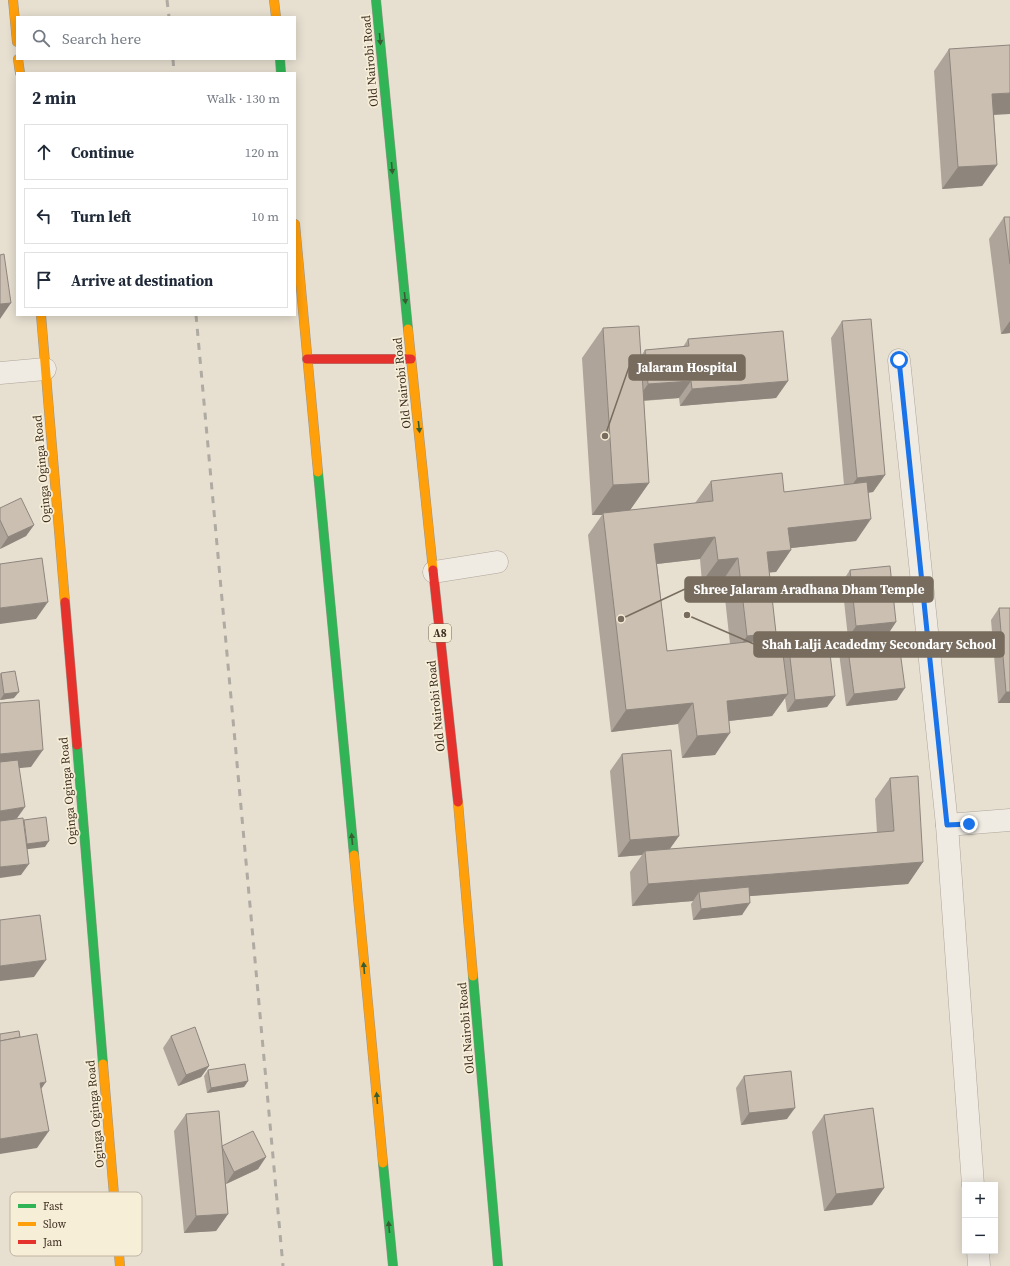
<!DOCTYPE html>
<html lang="en">
<head>
<meta charset="utf-8">
<style>
  body { margin:0; font-family:"Source Serif 4",serif; background:#f2f2f3; color:#1f2937 }
  .controls { position:absolute; right:12px; bottom:12px; display:grid; overflow:hidden; border-radius:0px; box-shadow:0 2px 10px #0003 }
  .controls button { width:36px; height:36px; display:grid; place-items:center; padding:0; border:0; border-bottom:1px solid #e0e1e3; background:#fff; color:#1f2937; font:20px sans-serif }
  .stop { position:absolute; width:12px; height:12px; margin:-9px; border:3px solid #1a73e8; border-radius:50%; background:#fff }
  .stop.end { background:#1a73e8; border-color:#fff; box-shadow:0 1px 4px #0008 }
  .list { margin:0; padding:0; list-style:none }
  h2 { display:flex; justify-content:space-between; align-items:center; height:52px; margin:0; padding:0 16px; font-size:17px }
  h2 small { font-size:13px; font-weight:400; color:#747a83 }
  .list li { display:grid; grid-template-columns:26px 1fr auto; gap:12px; align-items:center; box-sizing:border-box; height:56px; margin:0 8px 8px; padding:0 8px; border:1px solid #e0e1e3; border-radius:0px }
  .list b { display:block; font-size:15px; white-space:nowrap }
  .list em { font-size:13px; font-style:normal; color:#747a83 }
  .icon { flex:none; width:22px; height:22px; fill:none; stroke:currentColor; stroke-width:2; stroke-linecap:round; stroke-linejoin:round }
  .map { position:relative; flex:none; width:1010px; height:1266px; overflow:hidden }
  .search { position:absolute; background:#fff; box-shadow:0 2px 10px #0003; left:16px; top:16px; width:280px; height:44px; display:flex; align-items:center; gap:10px; box-sizing:border-box; padding:0 14px; border-radius:0px; color:#747a83; font-size:15px }
  .panel { position:absolute; background:#fff; box-shadow:0 2px 10px #0003; left:16px; top:72px; width:280px; height:244px; border-radius:0px }
  .map>svg:first-child { display:block }
</style>
</head>
<body>
<div class="map">
<svg width="1010" height="1266" viewBox="0 0 1010 1266">
  <rect width="100%" height="100%" fill="#e7e0d1"/>
  <g fill="none" stroke-linecap="round" stroke-linejoin="round">
    <defs>
      <g id="street">
        <polyline points="899,360 947,825"/>
        <polyline points="0,373 45,369"/>
        <polyline points="434,572 497,562"/>
        <polyline points="973,1185 947,825 1010,820"/>
        <polyline points="978,1251 979,1266"/>
      </g>
      <g id="fast">
        <polyline points="376,0 408,329"/>
        <polyline points="280,59 281,73"/>
        <polyline points="318,472 354,855"/>
        <polyline points="77,745 103,1064"/>
        <polyline points="473,976 498,1266"/>
        <polyline points="383,1163 393,1266"/>
      </g>
      <g id="slow">
        <polyline points="13,0 17,42"/>
        <polyline points="274,0 276,17"/>
        <polyline points="18,59 20,73"/>
        <polyline points="295,224 318,472"/>
        <polyline points="41,315 65,602"/>
        <polyline points="408,329 433,570"/>
        <polyline points="458,802 473,976"/>
        <polyline points="354,855 383,1163"/>
        <polyline points="103,1064 120,1266"/>
      </g>
      <g id="jam">
        <polyline points="307,359 411,359"/>
        <polyline points="433,570 458,802"/>
        <polyline points="65,602 77,745"/>
      </g>
    </defs>
    <use href="#street" stroke="#ada599" stroke-width="23"/>
    <use href="#fast" stroke="#9c958a" stroke-width="10"/>
    <use href="#slow" stroke="#9c958a" stroke-width="10"/>
    <use href="#jam" stroke="#9c958a" stroke-width="10"/>
    <use href="#street" stroke="#efebe3" stroke-width="22"/>
    <use href="#fast" stroke="#30b455" stroke-width="9"/>
    <use href="#slow" stroke="#ff9f0a" stroke-width="9"/>
    <use href="#jam" stroke="#e5322d" stroke-width="9"/>
    <g stroke="#afaaa2" stroke-width="3" stroke-dasharray="7 7" stroke-linecap="butt">
      <polyline points="167,0 169,17"/>
      <polyline points="173,59 174,73"/>
      <polyline points="196,315 283,1266"/>
    </g>
  </g>
  <g fill="#afa499" fill-rule="evenodd">
    <polygon points="949,49 994,115 997,165 982,186 942,189 934,71"/>
    <polygon points="1004,217 1010,217 1010,333 1001,334 989,239"/>
    <path d="M842,321L885,475L873,492L868,493L856,541L791,548V550L776,572H769L776,633L772,639L783,657L789,649L835,696L827,707L787,712L785,698L772,716L729,721L715,755L682,758L678,724L611,732L588,535L602,515H592L582,358L603,328L641,356L645,350L683,347L688,339L788,381L776,398L680,406L679,398L644,401L649,483L630,510L695,503L711,481L784,492L844,485L831,338ZM700,559L702,582L723,580L730,644L667,651L657,564Z"/>
    <polygon points="0,508 34,525 26,536 0,549"/>
    <polygon points="850,570 896,622 888,634 848,638 842,582"/>
    <polygon points="999,608 1010,608 1010,703 998,703 991,620"/>
    <polygon points="847,642 897,700 846,706 839,653"/>
    <polygon points="1,673 14,698 0,700 0,674"/>
    <polygon points="622,754 679,836 669,849 877,833 875,799 890,778 923,862 908,884 750,896 742,915 693,920 691,904 693,901 632,906 630,872 642,855 618,857 610,771"/>
    <polygon points="171,1036 209,1066 201,1077 178,1086 163,1048"/>
    <polygon points="208,1070 248,1081 244,1087 207,1093 204,1076"/>
    <polygon points="744,1076 787,1119 741,1125 736,1088"/>
    <polygon points="186,1114 222,1146 266,1157 258,1169 226,1184 228,1214 216,1231 184,1233 174,1131"/>
    <polygon points="824,1115 884,1188 872,1205 824,1211 812,1132"/>
  </g>
  <g fill="#8e867d">
    <polygon points="1010,93 1010,114 977,116 992,94"/>
    <polygon points="997,165 982,186 942,189 958,167"/>
    <polygon points="11,303 0,319 0,304"/>
    <polygon points="1010,321 1010,333 1001,334"/>
    <polygon points="691,381 679,398 636,401 648,384"/>
    <polygon points="788,381 776,398 680,406 692,389"/>
    <polygon points="885,475 873,492 845,495 857,478"/>
    <polygon points="649,483 628,513 603,513 602,515 592,515 613,485"/>
    <polygon points="871,519 856,541 773,550 788,528"/>
    <polygon points="34,525 26,536 0,549 8,537"/>
    <polygon points="715,537 700,559 639,566 654,544"/>
    <polygon points="791,550 776,572 752,574 767,552"/>
    <polygon points="738,558 723,580 702,582 718,560"/>
    <polygon points="48,602 36,619 0,624 0,608"/>
    <polygon points="896,622 888,634 848,638 856,626"/>
    <polygon points="776,633 761,655 732,658 747,636"/>
    <polygon points="905,688 897,700 846,706 854,694"/>
    <polygon points="19,692 14,698 0,700 4,694"/>
    <polygon points="1006,692 1010,692 1010,703 998,703"/>
    <polygon points="788,694 772,716 711,723 727,701"/>
    <polygon points="835,696 827,707 787,712 795,700"/>
    <polygon points="693,703 678,724 611,732 626,710"/>
    <polygon points="730,733 715,755 682,758 697,736"/>
    <polygon points="43,750 31,767 0,770 0,754"/>
    <polygon points="25,807 13,824 0,826 0,811"/>
    <polygon points="679,836 667,853 645,851 642,855 618,857 630,840"/>
    <polygon points="49,841 45,847 21,850 25,844"/>
    <polygon points="923,862 908,884 700,900 699,892 693,901 632,906 648,884"/>
    <polygon points="29,864 21,875 0,878 0,867"/>
    <polygon points="750,903 742,915 693,920 701,909"/>
    <polygon points="46,960 34,977 0,981 0,966"/>
    <polygon points="209,1066 201,1077 178,1086 186,1075"/>
    <polygon points="248,1081 244,1087 207,1093 211,1088"/>
    <polygon points="46,1082 34,1099 40,1083"/>
    <polygon points="795,1108 787,1119 741,1125 749,1113"/>
    <polygon points="49,1131 37,1148 0,1154 0,1139"/>
    <polygon points="266,1157 258,1169 226,1184 234,1172"/>
    <polygon points="884,1188 872,1205 824,1211 836,1194"/>
    <polygon points="228,1214 216,1231 184,1233 196,1216"/>
  </g>
  <g fill="#cbbfb2" stroke="#8e867d">
    <polygon points="1010,45 1010,93 992,94 997,165 958,167 949,49"/>
    <polygon points="1004,217 1010,217 1010,264"/>
    <polygon points="4,254 11,303 0,304 0,255"/>
    <polygon points="871,319 885,475 857,478 842,321"/>
    <polygon points="639,326 649,483 613,485 603,328"/>
    <polygon points="783,331 788,381 692,389 691,381 648,384 645,350 689,346 688,339"/>
    <polygon points="782,473 784,492 867,482 871,519 788,528 791,550 767,552 776,633 747,636 738,558 718,560 715,537 654,544 667,651 781,638 788,694 727,701 730,733 697,736 693,703 626,710 603,513 713,501 711,481"/>
    <polygon points="21,498 34,525 8,537 0,520 0,508"/>
    <polygon points="42,558 48,602 0,608 0,564"/>
    <polygon points="890,566 896,622 856,626 850,570"/>
    <polygon points="999,608 1010,608 1010,692 1006,692"/>
    <polygon points="898,636 905,688 854,694 847,642"/>
    <polygon points="829,645 835,696 795,700 789,649"/>
    <polygon points="15,671 19,692 4,694 1,673"/>
    <polygon points="39,700 43,750 0,754 0,703"/>
    <polygon points="671,750 679,836 630,840 622,754"/>
    <polygon points="18,760 25,807 0,811 0,762"/>
    <polygon points="918,776 923,862 648,884 645,851 894,831 890,778"/>
    <polygon points="46,817 49,841 27,844 24,820"/>
    <polygon points="23,818 29,864 0,867 0,821"/>
    <polygon points="749,887 750,903 701,909 699,892"/>
    <polygon points="40,915 46,960 0,966 0,920"/>
    <polygon points="195,1027 209,1066 186,1075 171,1036"/>
    <polygon points="19,1031 20,1037 0,1041 0,1034"/>
    <polygon points="37,1034 46,1082 40,1083 49,1131 0,1139 0,1041"/>
    <polygon points="245,1064 248,1081 211,1088 208,1070"/>
    <polygon points="791,1071 795,1108 749,1113 744,1076"/>
    <polygon points="873,1108 884,1188 836,1194 824,1115"/>
    <polygon points="219,1111 228,1214 196,1216 186,1114"/>
    <polygon points="253,1131 266,1157 234,1172 223,1149 222,1146"/>
  </g>
  <defs><path id="oneway-solid" d="M-6-.8H1V-3.2L6.5 0L1 3.2V.8H-6Z"/></defs>
  <g fill="#385d33">
    <use href="#oneway-solid" transform="translate(380 39) rotate(85)"/>
    <use href="#oneway-solid" transform="translate(392 168) rotate(85)"/>
    <use href="#oneway-solid" transform="translate(405 298) rotate(84)"/>
    <use href="#oneway-solid" transform="translate(419 427) rotate(84)"/>
    <use href="#oneway-solid" transform="translate(352 839) rotate(-95)"/>
    <use href="#oneway-solid" transform="translate(364 968) rotate(-95)"/>
    <use href="#oneway-solid" transform="translate(377 1098) rotate(-95)"/>
    <use href="#oneway-solid" transform="translate(389 1227) rotate(-95)"/>
  </g>
  <g fill="none" stroke-linecap="round" stroke-linejoin="round">
    <polyline stroke="#1a73e8" stroke-width="5" points="899,360 947,825 969,824"/>
  </g>
  <g text-anchor="middle" dominant-baseline="central" stroke-width="3.5" stroke-linejoin="round" paint-order="stroke">
    <rect fill="#f7eed8" stroke="#756857" stroke-width="1" x="429" y="624" width="22" height="18" rx="3"/>
    <g font-size="11" font-weight="bold" fill="#3d2e20">
      <text x="440" y="633">A8</text>
    </g>
    <g font-size="12" fill="#3d2e20" stroke="#f7eed8">
      <text transform="translate(370 61) rotate(-95)">Old Nairobi Road</text>
      <text transform="translate(402 383) rotate(-96)">Old Nairobi Road</text>
      <text transform="translate(42 469) rotate(-95)">Oginga Oginga Road</text>
      <text transform="translate(436 706) rotate(-96)">Old Nairobi Road</text>
      <text transform="translate(68 791) rotate(-95)">Oginga Oginga Road</text>
      <text transform="translate(466 1028) rotate(-95)">Old Nairobi Road</text>
      <text transform="translate(95 1114) rotate(-95)">Oginga Oginga Road</text>
    </g>
  </g>
  <rect x="10" y="1192" width="132" height="64" rx="6" fill="#f7eed8" stroke="#bfb4a1" stroke-width="1"/>
  <rect x="18" y="1204" width="18" height="4" fill="#30b455"/>
  <rect x="18" y="1222" width="18" height="4" fill="#ff9f0a"/>
  <rect x="18" y="1240" width="18" height="4" fill="#e5322d"/>
  <g font-size="11" fill="#3d2e20">
    <text x="43" y="1210">Fast</text>
    <text x="43" y="1228">Slow</text>
    <text x="43" y="1246">Jam</text>
  </g>
  <path fill="none" stroke="#786c5e" stroke-width="1.5" d="M605 436L629 367M621 619L685 589M687 615L754 644"/>
  <g fill="#786c5e" stroke="#f7eed8" stroke-width="1.5">
    <circle cx="605" cy="436" r="4"/>
    <circle cx="621" cy="619" r="4"/>
    <circle cx="687" cy="615" r="4"/>
  </g>
  <g fill="#786c5e" stroke="#786c5e" stroke-width="1.5">
    <rect x="629" y="355" width="116" height="25" rx="4"/>
    <rect x="685" y="577" width="248" height="25" rx="4"/>
    <rect x="754" y="632" width="250" height="25" rx="4"/>
  </g>
  <g font-size="13" text-anchor="middle" font-weight="bold" fill="#fff">
    <text x="687" y="372">Jalaram Hospital</text>
    <text x="809" y="594">Shree Jalaram Aradhana Dham Temple</text>
    <text x="879" y="649">Shah Lalji Acadedmy Secondary School</text>
  </g>
</svg>
<div class="controls">
<button>+</button>
<button>−</button>
</div>
<div class="stop" style="left:899px;top:360px"></div>
<div class="stop end" style="left:969px;top:824px"></div>
<div class="search"><svg class="icon" aria-label="search" viewBox="0 0 24 24"><circle cx="10" cy="10" r="6"/><path d="M15 15l6 6"/></svg>Search here</div>
<section class="panel">
<h2>2 min<small>Walk · 130 m</small></h2>
<ul class="list">
<li><svg class="icon" aria-label="ahead" viewBox="0 0 24 24"><path d="M12 20V5M6 11l6-6 6 6"/></svg><div><b>Continue</b></div><em>120 m</em></li>
<li><svg class="icon" aria-label="left" viewBox="0 0 24 24"><path d="M17 20v-9H6M10 6l-5 5 5 5"/></svg><div><b>Turn left</b></div><em>10 m</em></li>
<li><svg class="icon" aria-label="arrive" viewBox="0 0 24 24"><path d="M6 21V4h12l-3 4 3 4H6"/></svg><div><b>Arrive at destination</b></div></li>
</ul>
</section>
</div>
</body>
</html>
